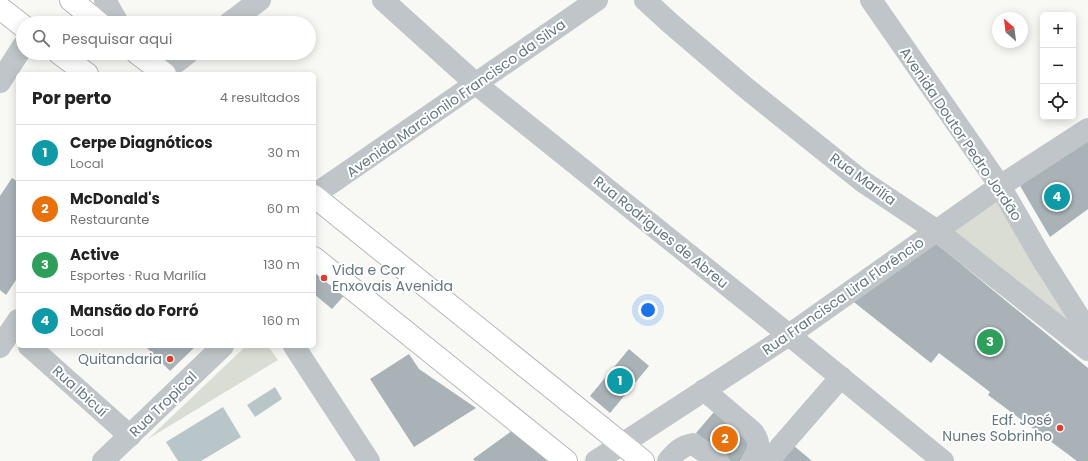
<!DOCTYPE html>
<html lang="pt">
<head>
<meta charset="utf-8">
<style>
  body { margin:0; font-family:Poppins,sans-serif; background:#f2f2f2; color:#222 }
  .controls { position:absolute; right:12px; top:12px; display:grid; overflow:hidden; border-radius:6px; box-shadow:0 2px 10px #0003 }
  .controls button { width:36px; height:36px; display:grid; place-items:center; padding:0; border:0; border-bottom:1px solid #e0e0e0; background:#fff; color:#222; font:20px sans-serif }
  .compass { position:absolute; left:992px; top:12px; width:36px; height:36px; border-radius:50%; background:#fff; box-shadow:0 2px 10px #0003; rotate:332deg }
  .you { position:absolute; left:648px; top:310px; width:14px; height:14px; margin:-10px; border:3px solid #fff; border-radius:50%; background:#1a73e8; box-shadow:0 0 0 6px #1a73e833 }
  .badge { display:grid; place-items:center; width:26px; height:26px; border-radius:50%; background:#e03f2e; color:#fff; font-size:13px; font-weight:700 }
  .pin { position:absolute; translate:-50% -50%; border:2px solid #fff; box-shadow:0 1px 4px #0006 }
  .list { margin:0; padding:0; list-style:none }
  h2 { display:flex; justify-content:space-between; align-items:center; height:52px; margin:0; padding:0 16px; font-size:17px }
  h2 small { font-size:13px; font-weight:400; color:#767676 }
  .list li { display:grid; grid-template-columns:26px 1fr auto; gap:12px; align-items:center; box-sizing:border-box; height:56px; padding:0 16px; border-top:1px solid #e0e0e0 }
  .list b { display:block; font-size:15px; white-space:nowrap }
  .list p { margin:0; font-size:13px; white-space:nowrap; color:#767676 }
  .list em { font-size:13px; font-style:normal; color:#767676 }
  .icon { flex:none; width:22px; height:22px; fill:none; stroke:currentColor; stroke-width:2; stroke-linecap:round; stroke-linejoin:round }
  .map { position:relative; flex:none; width:1088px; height:461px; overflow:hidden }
  .search { position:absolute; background:#fff; box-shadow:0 2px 10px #0003; left:16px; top:16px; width:300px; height:44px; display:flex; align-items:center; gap:10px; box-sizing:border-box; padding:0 14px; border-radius:22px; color:#767676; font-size:15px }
  .panel { position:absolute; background:#fff; box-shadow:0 2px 10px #0003; left:16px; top:72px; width:300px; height:276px; border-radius:6px }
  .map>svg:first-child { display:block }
</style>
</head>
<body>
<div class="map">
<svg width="1088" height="461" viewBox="0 0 1088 461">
  <rect width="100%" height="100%" fill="#f8f8f5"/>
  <g fill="#d9ddd4">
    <polygon points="999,191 1086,340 940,230"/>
    <polygon points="246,346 268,346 278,360 148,439"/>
  </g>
  <g fill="#b9c6c9">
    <polygon points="275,387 282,399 255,417 247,405"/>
    <polygon points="223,407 241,437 201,461 178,461 166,442"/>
  </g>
  <g fill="#a8b2b7">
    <polygon points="1088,137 1088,209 1050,237 1019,184"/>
    <polygon points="12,178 18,182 18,277 6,295 0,290 0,196"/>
    <polygon points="933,241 1088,368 1088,461 1077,461 988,395 990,392 939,353 931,363 850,299"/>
    <polygon points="314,266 349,290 332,309 314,294"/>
    <polygon points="145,346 196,346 170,371"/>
    <polygon points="629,349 649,366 610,413 590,396"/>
    <polygon points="409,354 419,369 476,408 414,447 370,379"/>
    <polygon points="714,412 754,444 740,461 730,461 696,433"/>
    <polygon points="513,430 551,461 475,461 473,459"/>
    <polygon points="794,446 812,461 782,461"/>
  </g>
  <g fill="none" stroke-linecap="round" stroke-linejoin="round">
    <defs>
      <g id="major">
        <polyline points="71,0 99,23"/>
        <polyline points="0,8 23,26"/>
        <polyline points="59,53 87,74"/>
        <polyline points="137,53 165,74"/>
        <polyline points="314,196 643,461"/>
        <polyline points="314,258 566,461"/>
      </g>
    </defs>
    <use href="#major" stroke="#b3b9bc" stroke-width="24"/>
    <g stroke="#bfc5c8" stroke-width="22">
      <polyline points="105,0 118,23"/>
      <polyline points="383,0 476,84 789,335 943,461"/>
      <polyline points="645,0 670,23 746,88 862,181 937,231 1088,350"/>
      <polyline points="871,0 1000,186 1041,257 1088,331"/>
      <polyline points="229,23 260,0"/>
      <polyline points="161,74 188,53"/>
      <polyline points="0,82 23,46"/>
      <polyline points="314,195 597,0"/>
      <polyline points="29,346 130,436"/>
      <polyline points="294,346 369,461"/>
      <polyline points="0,347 18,320"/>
      <path d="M704,390L753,432C761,443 759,449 752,461"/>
      <polyline points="103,461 223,346"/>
      <polyline points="596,461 789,335 1000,186 1088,129"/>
      <path d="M668,461C676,452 681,446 693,444L718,461"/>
      <polyline points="768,461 841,377"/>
    </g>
    <use href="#major" stroke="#fff" stroke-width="22"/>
  </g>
  <g fill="#e03f2e" stroke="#fff" stroke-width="1.5">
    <circle cx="324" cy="278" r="4"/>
    <circle cx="170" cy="359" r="4"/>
    <circle cx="1060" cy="428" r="4"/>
  </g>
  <g text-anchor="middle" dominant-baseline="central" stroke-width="4" stroke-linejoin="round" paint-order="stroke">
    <g font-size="14" fill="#647780" stroke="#fff">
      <text transform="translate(456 98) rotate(-35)">Avenida Marcionilo Francisco da Silva</text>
      <text transform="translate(961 134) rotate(56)">Avenida Doutor Pedro Jordão</text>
      <text transform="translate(863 179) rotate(36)">Rua Marilía</text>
      <text transform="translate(661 232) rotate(39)">Rua Rodrigues de Abreu</text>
      <text transform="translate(843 296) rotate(-35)">Rua Francisca Lira Florêncio</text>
      <text transform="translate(80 391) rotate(42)">Rua Ibicuí</text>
      <text transform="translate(163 404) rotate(-44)">Rua Tropical</text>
    </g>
    <g font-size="14" fill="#647780" stroke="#fff" text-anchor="end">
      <text x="332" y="270" text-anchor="start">Vida e Cor<tspan x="332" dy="16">Enxovais Avenida</tspan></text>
      <text x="162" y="359">Quitandaria</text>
      <text x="1052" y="420">Edf. José<tspan x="1052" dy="16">Nunes Sobrinho</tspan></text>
    </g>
  </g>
</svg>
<div class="controls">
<button>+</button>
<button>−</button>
<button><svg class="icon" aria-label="locate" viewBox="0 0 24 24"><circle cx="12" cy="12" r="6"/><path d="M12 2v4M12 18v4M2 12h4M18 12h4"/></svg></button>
</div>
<svg class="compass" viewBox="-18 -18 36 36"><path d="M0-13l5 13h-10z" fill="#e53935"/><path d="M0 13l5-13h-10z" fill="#767676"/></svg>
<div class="you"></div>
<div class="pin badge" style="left:620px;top:381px;background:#0f9aa8">1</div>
<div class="pin badge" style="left:725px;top:439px;background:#e8710a">2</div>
<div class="pin badge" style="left:990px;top:342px;background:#2e9e5b">3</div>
<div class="pin badge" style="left:1057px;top:197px;background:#0f9aa8">4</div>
<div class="search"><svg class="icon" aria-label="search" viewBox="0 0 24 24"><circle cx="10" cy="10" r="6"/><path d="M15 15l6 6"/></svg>Pesquisar aqui</div>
<section class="panel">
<h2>Por perto<small>4 resultados</small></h2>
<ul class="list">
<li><span class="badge" style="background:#0f9aa8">1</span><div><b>Cerpe Diagnóticos</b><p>Local</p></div><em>30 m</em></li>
<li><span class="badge" style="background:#e8710a">2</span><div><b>McDonald's</b><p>Restaurante</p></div><em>60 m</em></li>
<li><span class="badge" style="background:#2e9e5b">3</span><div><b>Active</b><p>Esportes · Rua Marilía</p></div><em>130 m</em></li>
<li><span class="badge" style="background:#0f9aa8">4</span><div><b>Mansão do Forró</b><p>Local</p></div><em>160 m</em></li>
</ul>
</section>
</div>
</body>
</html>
